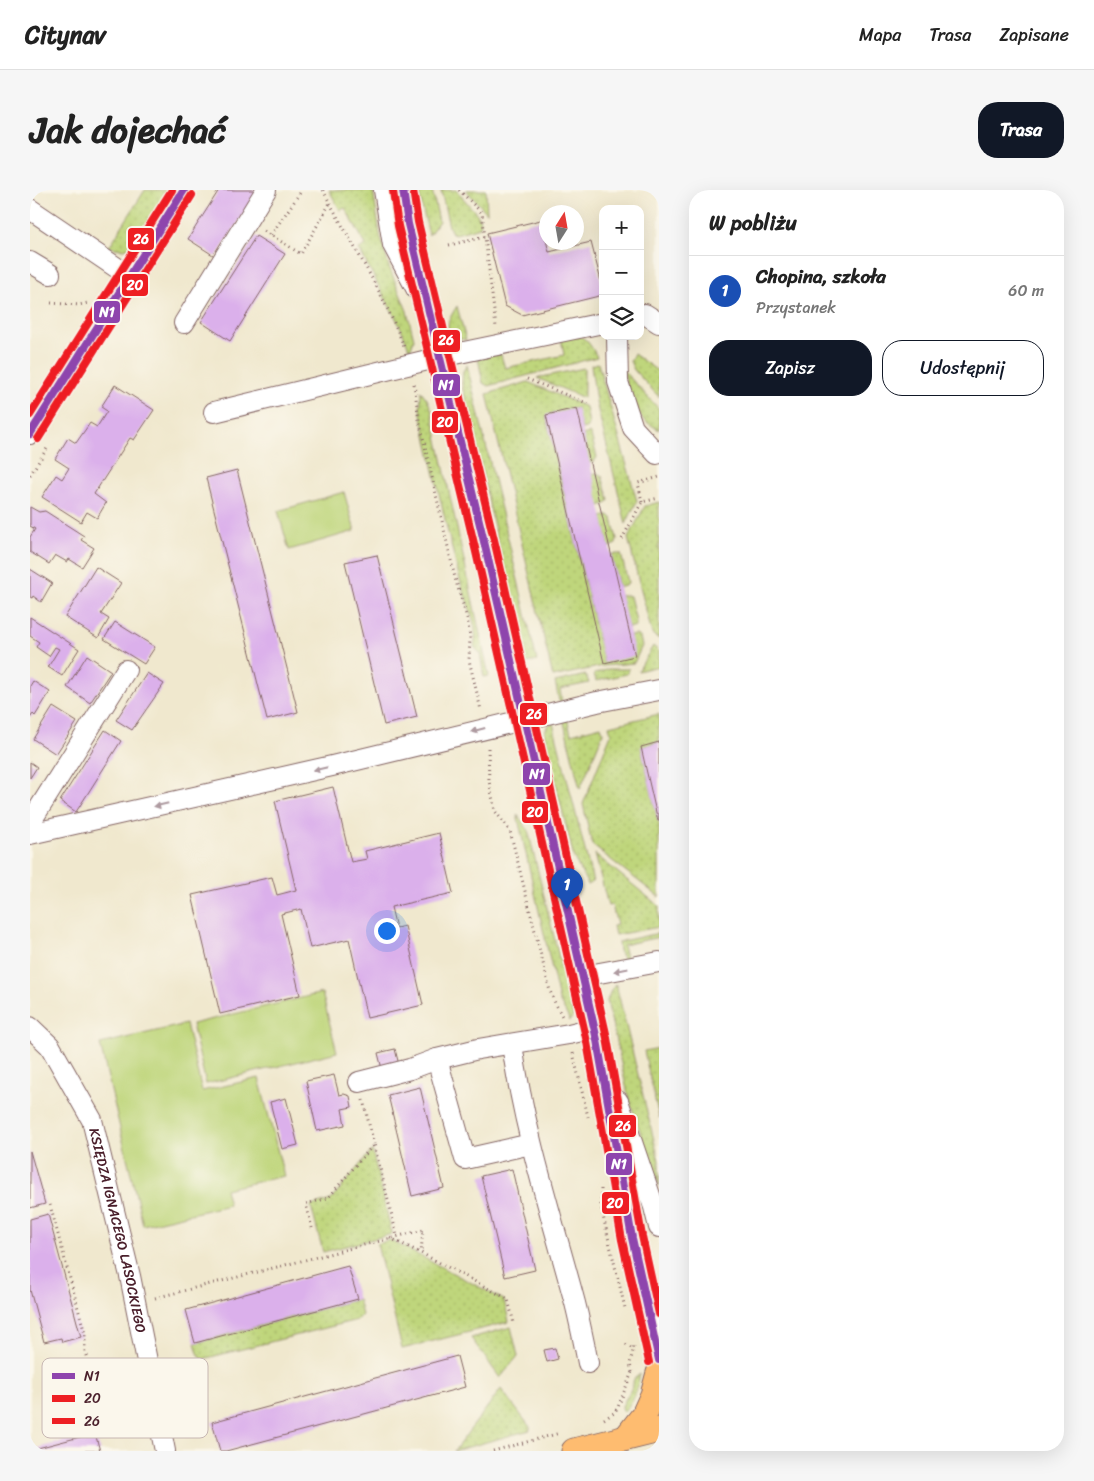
<!DOCTYPE html>
<html lang="pl">
<head>
<meta charset="utf-8">
<style>
  body { margin:0; font-family:Sriracha,sans-serif; background:#f6f6f6; color:#222 }
  .controls { position:absolute; right:15px; top:15px; display:grid; overflow:hidden; border-radius:10px; box-shadow:0 5px 20px #0002 }
  .controls button { width:45px; height:45px; display:grid; place-items:center; padding:0; border:0; border-bottom:1px solid #e0e0e0; background:#fff; color:#222; font:25px sans-serif }
  .compass { position:absolute; left:509px; top:15px; width:45px; height:45px; border-radius:50%; background:#fff; box-shadow:0 5px 20px #0002; rotate:11deg }
  .you { position:absolute; left:356px; top:740px; width:18px; height:18px; margin:-12px; border:4px solid #fff; border-radius:50%; background:#1a73e8; box-shadow:0 0 0 8px #1a73e833 }
  .badge { display:grid; place-items:center; width:32px; height:32px; border-radius:50%; background:#111827; color:#fff; font-size:16px; font-weight:700 }
  .pin { position:absolute; translate:-50% -41px; filter:drop-shadow(0 1px 2px #0008) }
  .pin::after { content:''; position:absolute; top:26px; width:18px; height:15px; background:inherit; clip-path:polygon(0 0,100% 0,50% 100%) }
  .list { margin:0; padding:0; list-style:none }
  h2 { display:flex; justify-content:space-between; align-items:center; height:65px; margin:0; padding:0 20px; font-size:21px }
  h2 small { font-size:16px; font-weight:400; color:#767676 }
  .list li { display:grid; grid-template-columns:32px 1fr auto; gap:15px; align-items:center; box-sizing:border-box; height:70px; padding:0 20px; border-top:1px solid #e0e0e0 }
  .list b { display:block; font-size:19px; white-space:nowrap }
  .list p { margin:0; font-size:16px; white-space:nowrap; color:#767676 }
  .list em { font-size:16px; font-style:normal; color:#767676 }
  .actions { display:flex; gap:10px; padding:15px 20px }
  .actions a { flex:1; padding:11px 0; border:1px solid #111827; border-radius:20px; text-align:center; font-size:18px; color:#111827 }
  .actions .main { background:#111827; color:#fff }
  .icon { flex:none; width:28px; height:28px; fill:none; stroke:currentColor; stroke-width:2; stroke-linecap:round; stroke-linejoin:round }
  .map { position:relative; flex:none; width:629px; height:1261px; overflow:hidden; border-radius:20px }
  header { display:flex; align-items:center; gap:30px; box-sizing:border-box; height:70px; padding:0 25px; background:#fff; border-bottom:1px solid #e0e0e0 }
  header strong { font-size:24px }
  nav { display:flex; gap:28px; margin-inline-start:auto; font-size:18px }
  .intro { display:flex; align-items:center; justify-content:space-between; box-sizing:border-box; height:120px; padding:0 30px }
  h1 { margin:0; font-size:35px }
  .button { padding:12px 22px; border-radius:20px; background:#111827; color:#fff; font-size:18px; font-weight:700 }
  main { display:flex; gap:30px; padding:0 30px }
  aside { flex:1; background:#fff; border-radius:20px; box-shadow:0 5px 20px #0002 }
  .map>svg:first-child { display:block }
</style>
</head>
<body>
<header>
<strong>Citynav</strong>
<nav><a>Mapa</a><a>Trasa</a><a>Zapisane</a></nav>
</header>
<div class="intro"><h1>Jak dojechać</h1><a class="button">Trasa</a></div>
<main>
<div class="map">
<svg width="629" height="1261" viewBox="0 0 629 1261">
  <defs>
    <pattern id="grass-dots" width="8" height="8" patternUnits="userSpaceOnUse" patternTransform="scale(1.25)"><rect width="8" height="8" fill="#bfd67b"/><path d="M2 2h.1M6 6h.1" fill="none" stroke="#a6b76a" stroke-width="1.8" stroke-linecap="round"/></pattern>
  </defs>
  <rect width="100%" height="100%" fill="#fbf7ec"/>
  <filter id="ink" filterUnits="userSpaceOnUse"><feTurbulence type="fractalNoise" baseFrequency=".02" numOctaves="2"/><feDisplacementMap in="SourceGraphic" scale="10" xChannelSelector="R" yChannelSelector="G"/><feConvolveMatrix kernelMatrix="1 2 1 2 8 2 1 2 1" color-interpolation-filters="sRGB"/></filter>
  <filter id="wash" filterUnits="userSpaceOnUse"><feTurbulence type="fractalNoise" baseFrequency=".0096" numOctaves="4" result="noise"/><feDisplacementMap in="SourceGraphic" scale="20" xChannelSelector="R" yChannelSelector="G"/><feGaussianBlur stdDeviation="1.12" result="paint"/><feColorMatrix in="noise" values="0 0 0 0 0 0 0 0 0 0 0 0 0 0 0 0 0 1.4 0 .05"/><feComposite in="paint" operator="in"/></filter>
  <g filter="url(#wash)">
    <rect width="100%" height="100%" fill="#f0e8ce"/>
    <g fill="url(#grass-dots)" stroke="#847a53">
      <path d="M115,0H140C132,14 114,53 99,58C92,60 85,58 79,57Z"/>
      <polygon points="299,0 343,0 350,44 358,74 377,121 384,149 380,161 370,136 329,59 336,55 315,18 310,20"/>
      <polygon points="388,0 402,0 409,31 399,45"/>
      <polygon points="411,0 426,0 447,24 451,33 450,37 426,44 422,43 419,37"/>
      <polygon points="436,0 456,0 457,23"/>
      <path d="M427,116L436,150C411,145 416,133 427,116Z"/>
      <path d="M549,146C558,149 563,159 567,167L458,196L453,193L448,168L470,162L475,178L534,165L531,148Z"/>
      <polygon points="604,164 629,182 629,207 604,180 600,171"/>
      <polygon points="568,173 607,311 596,334 566,212 561,175"/>
      <polygon points="437,175 507,471 495,473 432,194 433,181"/>
      <polygon points="554,178 554,208 507,188"/>
      <polygon points="593,180 629,219 629,240 615,231 602,217"/>
      <polygon points="498,192 556,217 559,234 558,237 552,239 546,218 516,226 574,472 600,446 606,445 610,447 612,456 604,473 573,476 523,487 457,204"/>
      <path d="M391,201L397,209L401,218L459,486L454,487L450,463L444,457C450,436 435,410 430,390C415,334 403,276 390,219Z"/>
      <polygon points="559,243 561,245 567,267 564,272 559,273 553,245"/>
      <polygon points="567,283 572,286 579,310 576,314 569,316 562,284"/>
      <polygon points="629,312 629,449 622,444 598,348 615,316"/>
      <polygon points="579,325 582,328 587,349 586,354 579,357 572,327"/>
      <polygon points="587,364 591,364 598,392 596,396 589,397 581,365"/>
      <polygon points="596,405 600,406 606,431 606,436 598,438 590,406"/>
      <polygon points="623,456 629,461 629,476 608,481"/>
      <polygon points="578,479 599,479 597,484 566,491 564,484"/>
      <polygon points="556,485 559,493 530,499 532,513 529,511 525,492"/>
      <polygon points="629,524 629,552 611,557 629,634 629,707 562,655 553,614 581,544 579,536"/>
      <polygon points="537,528 541,544 571,536 573,543 550,599 533,529"/>
      <polygon points="523,533 563,692 558,695 544,668 514,545 517,536"/>
      <polygon points="487,624 498,640 542,821 543,826 540,831 529,810"/>
      <polygon points="565,664 629,716 629,737 585,745 583,736 587,735 582,715 578,716"/>
      <polygon points="629,743 629,747 593,755 597,771 594,770 589,761 588,752"/>
      <polygon points="586,794 629,971 629,996 599,909 577,811 581,800"/>
      <polygon points="629,858 629,928 614,861"/>
      <polygon points="342,960 362,1044 293,1062 281,1016 301,1010"/>
      <polygon points="360,1050 474,1110 479,1132 372,1159 347,1054"/>
      <polygon points="328,1109 332,1125 327,1130 177,1168 172,1169 168,1163 165,1153"/>
      <polygon points="481,1137 488,1166 470,1188 441,1148"/>
      <path d="M610,1184C608,1199 604,1212 593,1222L592,1216L601,1199L604,1189Z"/>
      <polygon points="471,1199 500,1237 500,1240 424,1261"/>
    </g>
    <g fill="#bfd67b" stroke="#847a53">
      <polygon points="314,302 325,341 259,360 248,321"/>
      <polygon points="292,803 307,862 176,894 162,834"/>
      <polygon points="156,834 172,901 229,888 254,986 195,999 199,1015 113,1035 70,854"/>
    </g>
    <g id="blocks">
      <g fill="#dbb0eb">
        <polygon points="189,0 229,0 186,67 158,49"/>
        <polygon points="511,30 519,62 561,52 573,99 573,105 492,125 475,116 457,43"/>
        <polygon points="226,46 255,64 200,151 171,132"/>
        <polygon points="85,195 124,220 104,250 100,248 64,304 76,313 67,328 57,322 51,332 12,307 26,285 32,289 39,278 25,269 38,248 46,253 60,233 67,237 77,221 71,217"/>
        <polygon points="547,218 605,466 574,473 516,225"/>
        <polygon points="207,280 268,522 237,530 176,288"/>
        <polygon points="0,317 9,322 15,321 54,346 51,350 64,358 52,377 39,369 37,372 25,365 19,374 0,362 0,347 5,339 0,336"/>
        <polygon points="347,365 387,527 354,535 315,372"/>
        <polygon points="66,377 91,393 71,424 79,429 68,448 35,427"/>
        <polygon points="0,379 22,393 11,412 3,406 2,408 0,407"/>
        <polygon points="0,427 49,459 32,486 18,477 29,459 25,457 19,466 6,457 9,452 0,446"/>
        <polygon points="85,432 125,457 114,474 74,449"/>
        <polygon points="57,465 81,481 60,513 37,497"/>
        <polygon points="117,483 134,494 102,540 86,530"/>
        <polygon points="3,491 20,502 5,526 3,524 0,528 0,496"/>
        <polygon points="23,517 47,532 26,564 3,549"/>
        <polygon points="75,540 91,551 46,622 30,611"/>
        <polygon points="629,552 629,631 628,631 611,557"/>
        <polygon points="0,572 7,577 0,588"/>
        <polygon points="303,597 321,672 337,669 335,661 409,643 423,703 361,717 366,738 375,736 393,815 337,828 319,749 280,758 271,719 251,724 270,805 190,824 162,705 242,687 247,705 266,700 245,611"/>
        <polygon points="365,859 369,875 352,879 348,863"/>
        <polygon points="304,885 309,905 314,904 320,906 322,917 312,919 315,935 287,941 276,891"/>
        <polygon points="390,897 414,998 382,1006 358,905"/>
        <polygon points="256,908 268,955 252,959 240,912"/>
        <polygon points="0,961 15,1014 0,1018"/>
        <polygon points="482,979 505,1080 475,1087 451,986"/>
        <polygon points="18,1024 51,1147 32,1152 31,1148 14,1152 0,1100 0,1029"/>
        <polygon points="318,1076 328,1109 165,1153 156,1120"/>
        <polygon points="525,1158 528,1169 517,1172 514,1160"/>
        <polygon points="427,1166 435,1197 196,1261 190,1261 182,1232"/>
        <polygon points="65,1243 70,1261 0,1261 0,1260"/>
      </g>
    </g>
  </g>
  <g filter="url(#ink)">
    <use href="#blocks" fill-opacity="0" stroke="#846564" stroke-width="1"/>
    <g fill="none" stroke-linecap="round" stroke-linejoin="round">
      <defs>
        <g id="minor">
          <polyline points="354,0 363,55 387,100"/>
          <polyline points="373,0 378,34 456,360 567,850 602,1048 629,1170"/>
          <polyline points="0,19 99,86"/>
          <polyline points="0,72 20,84"/>
          <polyline points="610,125 615,124 629,133"/>
          <polyline points="154,133 236,0"/>
          <polyline points="587,146 588,192 603,238 627,264"/>
          <polyline points="184,222 410,167 573,133"/>
          <polyline points="0,244 154,0"/>
          <polyline points="0,633 96,480"/>
          <polyline points="0,644 302,576 567,512 629,500"/>
          <polyline points="553,786 629,772"/>
          <path id="s1" d="M0,837L20,856L62,930L100,1086L135,1261"/>
          <path d="M482,854C494,942 522,1027 545,1113C550,1133 554,1153 558,1173"/>
          <polyline points="407,869 435,969 501,954"/>
          <polyline points="329,892 380,879 407,869 448,859 539,844 564,838"/>
          <polyline points="588,911 624,1017 629,1037"/>
        </g>
        <g id="major">
          <polyline points="596,1248 614,1225 623,1205 629,1183"/>
          <polyline points="544,1261 629,1240"/>
        </g>
      </defs>
      <use href="#minor" stroke="#846564" stroke-width="22"/>
      <use href="#major" stroke="#846564" stroke-width="27"/>
      <g stroke="#846564" stroke-width="3" stroke-dasharray="1 4" stroke-linecap="butt">
        <path d="M293,0C320,52 353,101 374,157"/>
        <polyline points="429,0 452,23 466,137"/>
        <polyline points="234,41 271,64 300,13"/>
        <polyline points="241,45 272,0"/>
        <polyline points="419,55 455,47"/>
        <polyline points="21,113 49,115 58,113"/>
        <polyline points="497,189 559,214"/>
        <polyline points="384,194 389,230 425,388 437,428 440,447 439,470 451,520"/>
        <polyline points="0,285 18,257"/>
        <polyline points="612,312 608,293 629,287"/>
        <polyline points="592,349 612,312 629,308"/>
        <polyline points="458,558 459,591 465,621 480,641 520,801 525,813 532,826"/>
        <polyline points="543,863 558,927"/>
        <polyline points="333,910 344,954"/>
        <polyline points="571,999 571,1017 573,1026 595,1118"/>
        <polyline points="20,1015 55,1144 55,1157 72,1230"/>
        <polyline points="282,1038 276,1014 298,1008 344,954 367,1046"/>
        <polyline points="360,1048 391,1063"/>
        <polyline points="125,1108 393,1040 391,1063 478,1109 484,1134"/>
        <polyline points="596,1154 603,1160"/>
        <polyline points="602,1182 600,1174 604,1156"/>
        <polyline points="574,1229 584,1223 588,1217 602,1182 604,1182"/>
        <polyline points="463,1261 530,1243"/>
      </g>
      <use href="#minor" stroke="#fff" stroke-width="20"/>
      <use href="#major" stroke="#febc70" stroke-width="25"/>
      <defs>
        <g id="bus-1">
          <polyline points="373,0 378,34 456,360 567,850 602,1048 629,1170"/>
          <polyline points="0,244 154,0"/>
        </g>
        <g id="bus-2">
          <polyline points="363,1 368,36 446,362 557,852 592,1050 619,1172"/>
          <polyline points="8,249 162,5"/>
        </g>
        <g id="bus-3">
          <polyline points="383,0 388,32 466,358 577,848 612,1046 629,1124"/>
          <polyline points="0,225 142,0"/>
        </g>
      </defs>
      <use href="#bus-1" stroke="#fbf7ec" stroke-width="11"/>
      <use href="#bus-2" stroke="#fbf7ec" stroke-width="11"/>
      <use href="#bus-3" stroke="#fbf7ec" stroke-width="11"/>
      <use href="#bus-1" stroke="#8e44ad" stroke-width="8"/>
      <use href="#bus-2" stroke="#ee1f23" stroke-width="8"/>
      <use href="#bus-3" stroke="#ee1f23" stroke-width="8"/>
    </g>
    <defs><path id="oneway-solid" d="M-6-.8H1V-3.2L6.5 0L1 3.2V.8H-6Z" transform="scale(1.25)"/></defs>
    <g fill="#ae9aa0">
      <use href="#oneway-solid" transform="translate(448 540) rotate(165)"/>
      <use href="#oneway-solid" transform="translate(290 579) rotate(167)"/>
      <use href="#oneway-solid" transform="translate(131 615) rotate(167)"/>
      <use href="#oneway-solid" transform="translate(591 780) rotate(169)"/>
    </g>
  </g>
  <g text-anchor="middle" dominant-baseline="central" stroke-width="4" stroke-linejoin="round" paint-order="stroke">
    <g font-size="14" fill="#4a1f2b" stroke="#fbf7ec">
      <text stroke="none"><textPath href="#s1" startOffset="226">KSIĘDZA IGNACEGO LASOCKIEGO</textPath></text>
    </g>
  </g>
  <rect x="12" y="1168" width="166" height="80" rx="8" fill="#fbf7ec" stroke="#c6b6b2" stroke-width="1"/>
  <rect x="22" y="1183" width="23" height="6" fill="#8e44ad"/>
  <rect x="22" y="1205" width="23" height="7" fill="#ee1f23"/>
  <rect x="22" y="1228" width="23" height="6" fill="#ee1f23"/>
  <g font-size="14" fill="#4a1f2b">
    <text x="54" y="1191">N1</text>
    <text x="54" y="1213">20</text>
    <text x="54" y="1236">26</text>
  </g>
  <g stroke="#fbf7ec" stroke-width="2">
    <rect x="97" y="37" width="28" height="24" rx="5" fill="#ee1f23"/>
    <rect x="91" y="83" width="28" height="24" rx="5" fill="#ee1f23"/>
    <rect x="63" y="110" width="28" height="24" rx="5" fill="#8e44ad"/>
    <rect x="402" y="139" width="29" height="24" rx="5" fill="#ee1f23"/>
    <rect x="402" y="183" width="29" height="24" rx="5" fill="#8e44ad"/>
    <rect x="401" y="220" width="28" height="24" rx="5" fill="#ee1f23"/>
    <rect x="489" y="512" width="29" height="24" rx="5" fill="#ee1f23"/>
    <rect x="492" y="572" width="29" height="24" rx="5" fill="#8e44ad"/>
    <rect x="491" y="610" width="28" height="24" rx="5" fill="#ee1f23"/>
    <rect x="578" y="924" width="29" height="24" rx="5" fill="#ee1f23"/>
    <rect x="575" y="962" width="28" height="24" rx="5" fill="#8e44ad"/>
    <rect x="571" y="1001" width="29" height="24" rx="5" fill="#ee1f23"/>
  </g>
  <g font-size="14" text-anchor="middle" font-weight="bold" fill="#fff">
    <text x="111" y="54">26</text>
    <text x="105" y="100">20</text>
    <text x="77" y="127">N1</text>
    <text x="416" y="155">26</text>
    <text x="416" y="200">N1</text>
    <text x="415" y="237">20</text>
    <text x="504" y="529">26</text>
    <text x="507" y="589">N1</text>
    <text x="505" y="627">20</text>
    <text x="593" y="941">26</text>
    <text x="589" y="979">N1</text>
    <text x="585" y="1018">20</text>
  </g>
</svg>
<div class="controls">
<button>+</button>
<button>−</button>
<button><svg class="icon" aria-label="layers" viewBox="0 0 24 24"><path d="M12 4l9 5-9 5-9-5zM3 14l9 5 9-5"/></svg></button>
</div>
<svg class="compass" viewBox="-18 -18 36 36"><path d="M0-13l5 13h-10z" fill="#e53935"/><path d="M0 13l5-13h-10z" fill="#767676"/></svg>
<div class="you"></div>
<div class="pin badge" style="left:537px;top:719px;background:#1a4fb4">1</div>
</div>
<aside>
<h2>W pobliżu<small></small></h2>
<ul class="list">
<li><span class="badge" style="background:#1a4fb4">1</span><div><b>Chopina, szkoła</b><p>Przystanek</p></div><em>60 m</em></li>
</ul>
<div class="actions"><a class="main">Zapisz</a><a>Udostępnij</a></div>
</aside>
</main>
</body>
</html>
